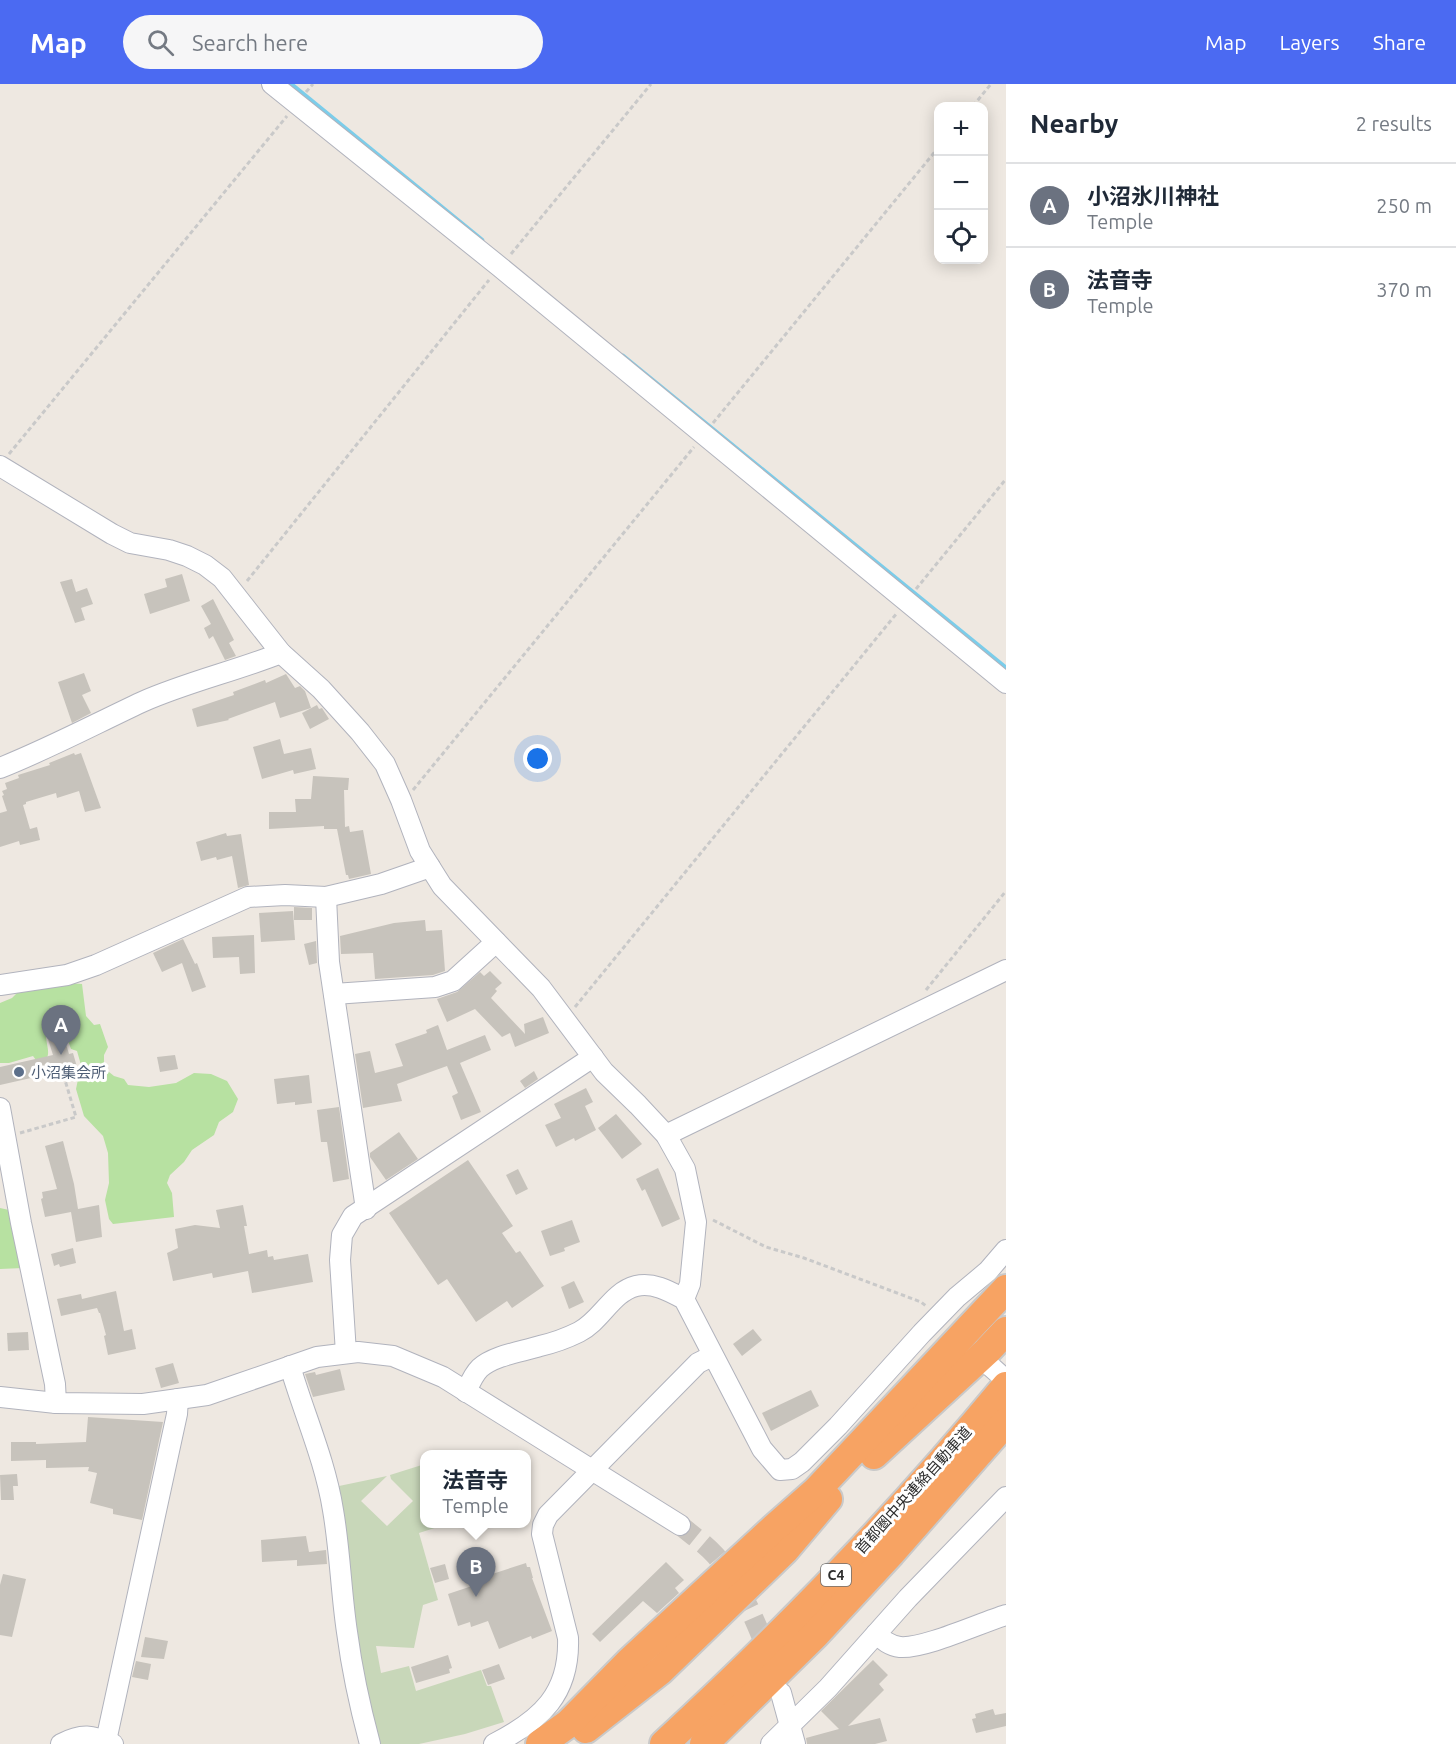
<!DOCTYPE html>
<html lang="en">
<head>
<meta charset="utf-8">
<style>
  body { margin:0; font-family:Ubuntu,"Noto Sans JP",sans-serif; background:#f6f6f7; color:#1f2937 }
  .controls { position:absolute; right:18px; top:18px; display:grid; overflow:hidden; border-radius:12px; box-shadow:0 3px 15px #0003 }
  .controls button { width:54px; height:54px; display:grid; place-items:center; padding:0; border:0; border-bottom:2px solid #e0e1e3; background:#fff; color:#1f2937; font:30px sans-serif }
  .you { position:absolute; left:538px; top:675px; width:21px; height:21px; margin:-15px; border:4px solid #fff; border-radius:50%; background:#1a73e8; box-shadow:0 0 0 9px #1a73e833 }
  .badge { display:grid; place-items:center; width:39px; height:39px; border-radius:50%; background:#4b6af2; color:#fff; font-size:20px; font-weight:700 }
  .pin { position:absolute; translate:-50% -50px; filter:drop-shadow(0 2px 3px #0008) }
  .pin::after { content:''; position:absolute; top:32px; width:21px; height:18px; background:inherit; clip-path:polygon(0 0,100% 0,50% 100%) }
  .popup { position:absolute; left:420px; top:1366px; width:111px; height:78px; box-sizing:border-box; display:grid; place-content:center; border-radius:12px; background:#fff; filter:drop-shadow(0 2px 4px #0005); font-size:20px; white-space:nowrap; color:#747a83 }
  .popup b { font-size:22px; color:#1f2937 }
  .popup::after { content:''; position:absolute; left:50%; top:100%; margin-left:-12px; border:12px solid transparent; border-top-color:#fff }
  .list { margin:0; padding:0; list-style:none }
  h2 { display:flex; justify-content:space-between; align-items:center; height:78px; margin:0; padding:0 24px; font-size:26px }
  h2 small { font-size:20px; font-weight:400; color:#747a83 }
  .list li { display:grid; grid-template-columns:39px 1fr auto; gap:18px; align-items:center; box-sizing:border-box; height:84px; padding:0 24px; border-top:2px solid #e0e1e3 }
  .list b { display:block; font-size:22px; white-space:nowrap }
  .list p { margin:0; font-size:20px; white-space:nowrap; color:#747a83 }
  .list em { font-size:20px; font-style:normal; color:#747a83 }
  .icon { flex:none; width:33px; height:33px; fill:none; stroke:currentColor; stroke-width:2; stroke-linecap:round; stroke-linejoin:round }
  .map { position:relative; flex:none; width:1006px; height:1660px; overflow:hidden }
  header { display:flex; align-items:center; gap:36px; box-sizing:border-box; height:84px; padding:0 30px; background:#4b6af2; color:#fff }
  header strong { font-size:28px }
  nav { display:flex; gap:33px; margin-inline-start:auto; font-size:21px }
  .search { width:420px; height:54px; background:#f6f6f7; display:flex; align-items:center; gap:15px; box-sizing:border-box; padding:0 21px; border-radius:33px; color:#747a83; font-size:22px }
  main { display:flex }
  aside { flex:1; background:#fff }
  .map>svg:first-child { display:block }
</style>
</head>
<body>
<header>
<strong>Map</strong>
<div class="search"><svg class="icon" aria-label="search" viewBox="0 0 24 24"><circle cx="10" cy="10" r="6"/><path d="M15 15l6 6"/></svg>Search here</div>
<nav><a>Map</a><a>Layers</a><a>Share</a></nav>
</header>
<main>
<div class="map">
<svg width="1006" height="1660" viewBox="0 0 1006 1660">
  <rect width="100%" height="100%" fill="#eee8e1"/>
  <g fill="#b7e1a1">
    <path d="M67,899L82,900L86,932L94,941L100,940L108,963L104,971V984L114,992L124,995L128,1001L149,1003L176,999L194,989L211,990L227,997L238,1015L233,1028L219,1038L214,1051L192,1066L184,1078L170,1091L167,1099L172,1109L174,1133L113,1140L109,1135L105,1116L109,1099L108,1069L103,1052L84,1032L76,1005L81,981L77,967L71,965L65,948L46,953C47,965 53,974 39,980L33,972L9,979H0V919L12,914L20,906Z"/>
    <polygon points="0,1124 9,1126 23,1184 0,1185"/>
  </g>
  <polygon fill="#c8d7b9" points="425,1380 425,1440 447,1440 419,1449 438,1516 423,1521 414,1564 376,1562 381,1589 409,1582 416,1607 481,1586 487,1602 491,1602 504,1638 465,1650 419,1660 376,1660 352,1538 339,1402 387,1392 361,1417 387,1442 413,1417 391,1395 390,1391"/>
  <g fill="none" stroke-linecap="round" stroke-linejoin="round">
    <g stroke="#7bcdea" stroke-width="4.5">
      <polyline points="291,0 482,156"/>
      <polyline points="623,272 1006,584"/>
    </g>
  </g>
  <g fill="#c7c3bc">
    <polygon points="182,490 190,517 150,530 144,510 167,503 165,495"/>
    <polygon points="72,495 76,508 87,504 93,520 81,524 85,536 75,539 60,498"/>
    <polygon points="213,515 234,556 229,559 236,572 225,576 213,552 209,555 204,544 211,540 201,522"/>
    <polygon points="84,589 91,607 82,611 91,629 72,639 58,598"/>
    <polygon points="286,590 295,604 300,602 305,607 311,624 280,634 275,618 228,635 229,636 197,643 192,625 234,611 233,608 265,596 266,599"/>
    <polygon points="317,621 319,625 322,624 329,635 310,645 302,629"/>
    <polygon points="280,655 284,670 311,664 316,685 294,690 293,686 262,695 253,663"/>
    <polygon points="74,669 75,671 81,669 101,724 85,728 79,707 57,714 56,709 26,718 26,720 23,721 30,745 37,743 40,756 20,761 19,757 0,763 0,729 7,727 2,712 4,711 2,707 7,705 5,699 19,694 18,691 50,681 49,679"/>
    <polygon points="313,692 349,694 348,706 344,706 345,743 349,742 350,748 363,746 371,790 349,795 348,791 346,791 337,745 324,745 324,742 269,745 269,728 296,728 295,715 311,715"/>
    <polygon points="226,749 227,752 241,750 249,801 238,804 232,772 217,776 216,773 201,777 196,758"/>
    <polygon points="294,823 312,824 312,836 294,836"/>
    <polygon points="293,827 295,856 261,858 259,829"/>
    <polygon points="425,836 426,847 442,846 445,887 433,891 375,895 373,869 341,870 340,852 394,839"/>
    <polygon points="254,851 255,889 240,890 239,873 213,874 212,853"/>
    <polygon points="183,855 195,880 197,879 206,903 192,908 182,879 162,888 153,869"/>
    <polygon points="316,857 317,879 309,881 304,860"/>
    <polygon points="490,887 502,899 495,905 497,907 491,914 525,950 524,940 543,933 549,949 515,963 510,949 502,953 475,925 447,938 437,915 457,908 480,888 484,892"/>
    <polygon points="438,941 447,966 485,951 491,966 460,979 481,1028 461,1036 452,1012 458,1009 447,982 397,1000 402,1017 363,1024 355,970 370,967 375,989 403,982 395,960 427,949 426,946"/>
    <polygon points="63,950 69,970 73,969 77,983 53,991 53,989 0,1001 0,983 53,971 48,955"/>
    <polygon points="175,971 178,985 160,988 157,973"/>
    <polygon points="534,987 538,995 525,1004 520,997"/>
    <polygon points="309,991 312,1019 295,1021 295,1018 277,1020 274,995"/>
    <polygon points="586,1004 593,1018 585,1022 596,1046 575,1057 574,1054 556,1063 545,1041 561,1034 554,1020"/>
    <polygon points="339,1023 349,1095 333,1098 327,1058 321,1058 317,1026"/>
    <polygon points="616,1030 642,1060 622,1075 598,1044"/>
    <polygon points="399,1048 418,1075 386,1096 370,1073 370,1069"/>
    <polygon points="63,1057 74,1100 78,1125 99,1121 102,1153 76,1158 71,1128 45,1133 41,1115 43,1114 42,1108 57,1105 45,1062"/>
    <polygon points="468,1076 513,1142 502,1149 516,1169 520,1167 544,1202 512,1224 507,1217 476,1238 447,1195 438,1201 389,1129"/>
    <polygon points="658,1084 680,1135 662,1143 645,1105 642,1107 636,1095"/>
    <polygon points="518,1085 528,1105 516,1111 506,1091"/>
    <polygon points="243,1121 247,1142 244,1142 249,1170 267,1166 268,1173 273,1172 274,1176 308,1170 313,1198 252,1209 248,1187 213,1194 212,1189 173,1197 167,1169 178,1164 175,1145 195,1141 220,1144 216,1126"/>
    <polygon points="572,1136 580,1158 564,1164 565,1167 550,1172 541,1147"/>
    <polygon points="73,1164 76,1179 60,1183 59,1180 54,1182 51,1170"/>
    <polygon points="574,1197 584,1218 569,1225 561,1203"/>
    <polygon points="116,1207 124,1247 132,1245 136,1265 108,1271 104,1252 106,1251 100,1229 99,1229 97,1224 61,1232 57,1215 81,1210 82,1215"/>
    <polygon points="753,1245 762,1256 742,1272 733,1260"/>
    <polygon points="28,1248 29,1266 8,1267 7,1249"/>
    <polygon points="173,1279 179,1299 161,1304 155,1284"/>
    <polygon points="340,1285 345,1306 313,1313 305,1290 315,1288 316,1291"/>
    <polygon points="811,1306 819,1322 771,1347 762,1329"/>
    <polygon points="88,1333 163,1338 142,1436 113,1430 113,1425 90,1419 97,1389 88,1387 89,1383 46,1384 46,1376 11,1377 11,1358 36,1358 36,1360 86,1358"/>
    <polygon points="17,1390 18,1402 13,1402 14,1416 1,1416 0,1391"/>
    <polygon points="306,1452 309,1468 326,1466 327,1480 297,1482 297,1476 262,1478 261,1456"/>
    <polygon points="666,1478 684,1496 675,1504 679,1509 657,1529 643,1517 600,1558 592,1550"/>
    <polygon points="526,1479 527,1483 530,1483 533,1494 532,1494 552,1547 532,1555 531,1552 499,1565 488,1537 471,1543 470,1538 458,1542 448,1510 487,1497 486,1492"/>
    <polygon points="445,1480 449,1495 435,1499 430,1484"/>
    <polygon points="3,1490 26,1495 12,1553 0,1551 0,1501"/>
    <polygon points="145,1553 168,1557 164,1575 141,1573"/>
    <polygon points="448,1571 452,1584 449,1585 450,1589 416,1599 411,1583"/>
    <polygon points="873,1576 888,1591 879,1600 884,1606 848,1642 880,1634 887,1657 875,1660 807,1660 806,1654 839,1645 821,1627"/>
    <polygon points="136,1577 151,1580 148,1596 132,1593"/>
    <polygon points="499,1580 505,1595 488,1601 482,1586"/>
    <polygon points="993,1625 995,1631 1006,1629 1006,1642 976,1649 972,1635 976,1634 975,1630"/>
  </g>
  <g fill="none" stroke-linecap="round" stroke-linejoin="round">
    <path stroke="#c8c3bd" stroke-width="20" stroke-dasharray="20 10" stroke-linecap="butt" d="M680,1441C692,1451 705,1460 715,1471C741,1500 755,1537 770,1573"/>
    <defs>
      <g id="minor">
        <polyline points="272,0 500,183 1006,599"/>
        <polyline points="0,382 112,450 130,459 169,466 187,472 205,481 222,494 281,569 321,605 360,648 385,680 401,716 420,767 442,802 541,904 604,988 638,1021 666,1051 685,1085 696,1138 690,1200 684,1215"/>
        <path d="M0,684C48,665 95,640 142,618C187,598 236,587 281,569"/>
        <polyline points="326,813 329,878 366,1125"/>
        <polyline points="0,901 67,891 96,881 248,813 285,811 326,813 381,800 430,783"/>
        <polyline points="334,910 435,903 453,897 496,858"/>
        <polyline points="0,1024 21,1139 55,1300 56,1319"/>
        <polyline points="666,1051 1006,886"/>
        <polyline points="346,1269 340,1176 342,1151 353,1132 593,973"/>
        <polyline points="989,1281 1006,1296"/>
        <path d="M290,1282C304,1330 325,1376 333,1426C340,1466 341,1508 347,1548C352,1586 360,1623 370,1660"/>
        <path d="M466,1308C470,1299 473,1291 480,1284C495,1271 521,1268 540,1262C553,1259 567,1254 579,1248C601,1237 612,1208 636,1202C653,1198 669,1207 684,1215L762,1365L780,1386L792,1385L802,1378L838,1342L922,1249L957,1213L988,1187L1006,1166"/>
        <polyline points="0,1313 56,1319 143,1320 207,1311 317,1273 358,1268 393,1272 443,1293 680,1441"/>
        <path d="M876,1550C883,1556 890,1562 900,1563C924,1565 980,1539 1006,1531"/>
        <polyline points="781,1609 795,1660"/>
        <polyline points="106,1657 177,1330 178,1315"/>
        <path d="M61,1660C82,1649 92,1651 113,1660"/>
        <path d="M494,1660C541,1636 570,1610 568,1554L542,1450L543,1441L548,1431L698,1279L712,1272"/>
        <polyline points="771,1660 828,1604 908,1514 1006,1413"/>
      </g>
      <g id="highway">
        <polyline points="874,1371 987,1267 1006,1247"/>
        <polyline points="586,1645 660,1587 692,1556 785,1466 828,1415"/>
        <polyline points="540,1660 568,1640 629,1578 774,1444 816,1407 1006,1205"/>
        <path d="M664,1660C785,1549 901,1429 1006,1302"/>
        <polyline points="704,1660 815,1551 891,1469 1006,1338"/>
      </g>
    </defs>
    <use href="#minor" stroke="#b1b3bd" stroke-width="22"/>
    <use href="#highway" stroke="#c9c9c9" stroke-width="32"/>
    <g stroke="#c9c9c9" stroke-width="3" stroke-dasharray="4.5 3" stroke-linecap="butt">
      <polyline points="306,8 313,0"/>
      <polyline points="973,22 991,0"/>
      <polyline points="511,170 651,0"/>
      <polyline points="713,339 938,64"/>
      <polyline points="9,370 287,32"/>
      <polyline points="247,497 489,196"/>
      <polyline points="916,505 1006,395"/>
      <polyline points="413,706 694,363"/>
      <polyline points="926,906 1006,807"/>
      <polyline points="575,923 897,529"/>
      <polyline points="20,1049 76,1033 65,996"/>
      <polyline points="713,1136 766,1163 804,1174 921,1218 926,1222"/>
    </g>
    <use href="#minor" stroke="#fff" stroke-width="20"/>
    <use href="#highway" stroke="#f7a363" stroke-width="28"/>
  </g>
  <circle fill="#5c6f8a" stroke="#fff" stroke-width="2" cx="19" cy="988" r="6"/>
  <g text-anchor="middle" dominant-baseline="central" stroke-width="6" stroke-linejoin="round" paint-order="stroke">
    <rect fill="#fff" stroke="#6d6d6d" stroke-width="1.5" x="821" y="1480" width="30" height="22" rx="4.5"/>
    <g font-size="14" font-weight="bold" fill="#2e2e2e">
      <text x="836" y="1491">C4</text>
    </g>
    <g font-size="15" fill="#4e5e75" stroke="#fff" text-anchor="start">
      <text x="31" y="988">小沼集会所</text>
    </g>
    <g font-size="15" fill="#2e2e2e" stroke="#fff">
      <text transform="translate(913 1406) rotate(-48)">首都圏中央連絡自動車道</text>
    </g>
  </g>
</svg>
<div class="controls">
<button>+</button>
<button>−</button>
<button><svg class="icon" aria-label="locate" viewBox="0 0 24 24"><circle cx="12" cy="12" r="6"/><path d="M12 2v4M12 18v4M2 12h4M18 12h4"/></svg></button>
</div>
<div class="you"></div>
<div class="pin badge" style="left:61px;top:971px;background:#6b7280">A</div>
<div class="pin badge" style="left:476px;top:1513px;background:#6b7280">B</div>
<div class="popup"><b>法音寺</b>Temple</div>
</div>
<aside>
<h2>Nearby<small>2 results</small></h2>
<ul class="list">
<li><span class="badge" style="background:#6b7280">A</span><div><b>小沼氷川神社</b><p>Temple</p></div><em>250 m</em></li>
<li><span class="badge" style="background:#6b7280">B</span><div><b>法音寺</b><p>Temple</p></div><em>370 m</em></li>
</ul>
</aside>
</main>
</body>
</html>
